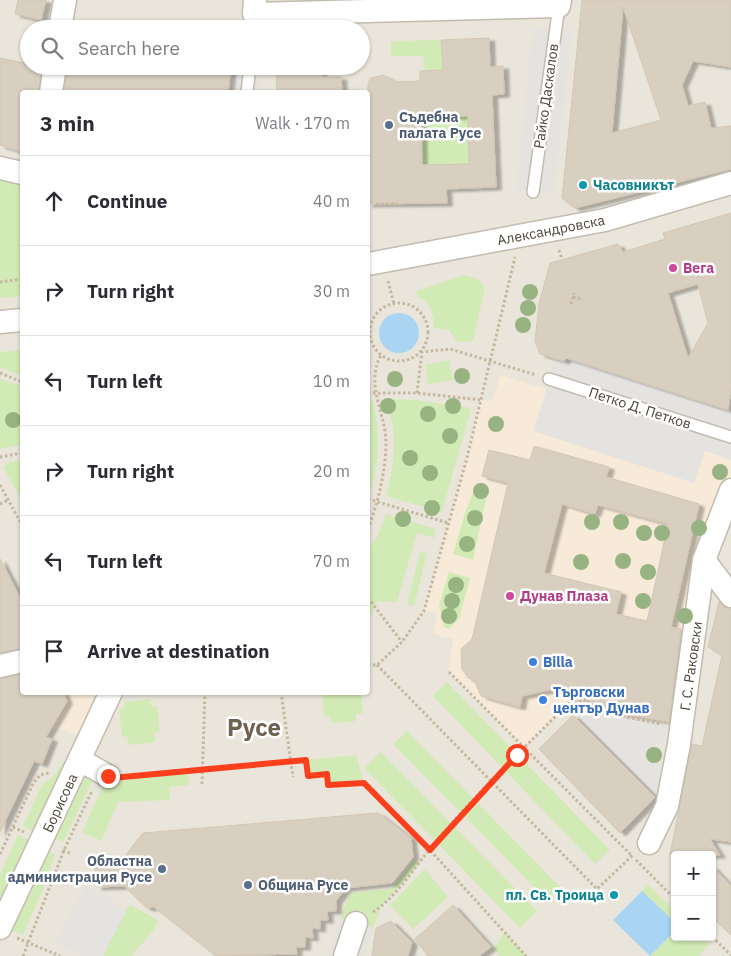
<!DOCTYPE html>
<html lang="en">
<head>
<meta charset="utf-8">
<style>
  body { margin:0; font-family:"IBM Plex Sans",sans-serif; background:#f2f2f3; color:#2b2b33 }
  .controls { position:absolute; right:15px; bottom:15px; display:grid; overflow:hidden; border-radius:5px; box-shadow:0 1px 4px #0004 }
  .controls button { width:45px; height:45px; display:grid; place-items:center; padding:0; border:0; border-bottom:1px solid #e1e1e2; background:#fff; color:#2b2b33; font:25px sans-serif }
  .stop { position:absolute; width:15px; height:15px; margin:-11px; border:4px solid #fc3f1d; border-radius:50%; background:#fff }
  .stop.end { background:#fc3f1d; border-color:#fff; box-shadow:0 1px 5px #0008 }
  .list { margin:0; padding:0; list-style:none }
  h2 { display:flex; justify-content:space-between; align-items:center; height:65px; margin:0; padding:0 20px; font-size:21px }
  h2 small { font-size:16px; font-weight:400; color:#7c7c81 }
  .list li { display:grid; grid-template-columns:32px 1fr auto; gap:15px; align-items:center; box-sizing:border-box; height:90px; padding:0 20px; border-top:1px solid #e1e1e2 }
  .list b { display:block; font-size:19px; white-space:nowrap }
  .list em { font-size:16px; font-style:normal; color:#7c7c81 }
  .icon { flex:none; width:28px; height:28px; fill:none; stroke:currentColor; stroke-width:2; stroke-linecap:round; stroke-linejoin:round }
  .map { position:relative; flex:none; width:731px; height:956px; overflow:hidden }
  .search { position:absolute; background:#fff; box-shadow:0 1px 4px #0004; left:20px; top:20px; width:350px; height:55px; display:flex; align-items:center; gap:12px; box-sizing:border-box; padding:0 18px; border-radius:28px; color:#7c7c81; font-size:19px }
  .panel { position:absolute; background:#fff; box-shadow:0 1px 4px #0004; left:20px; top:90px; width:350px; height:605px; border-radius:5px }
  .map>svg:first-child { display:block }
</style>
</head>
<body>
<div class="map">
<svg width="731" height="956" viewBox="0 0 731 956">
  <defs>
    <filter id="shadow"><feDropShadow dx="5.5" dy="3" stdDeviation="1" flood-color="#0004"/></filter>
  </defs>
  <rect width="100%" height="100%" fill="#f6f3ec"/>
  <path fill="#eae5da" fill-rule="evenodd" d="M0,0H731V956H0ZM29,29H361V66H29ZM22,92H368V692H22ZM675,855H712V937H675Z"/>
  <g fill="#f7ead8">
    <polygon points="501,375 546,389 549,379 731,437 731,490 704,560 682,728 597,711 588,700 581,699 568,704 523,748 449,672 453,639 433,634 437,613 424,611 481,400 492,401"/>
    <polygon points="63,693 104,693 81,736 51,727 67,701"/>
  </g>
  <g fill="#d2eab5">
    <polygon points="441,40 443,70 425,71 423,56 391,56 391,41"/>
    <polygon points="468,116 469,164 422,165 410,117"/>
    <polygon points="0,168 22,173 22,296 0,298"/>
    <path d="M464,275L478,279L485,288L473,341L457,342L449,330L434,328C434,315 431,302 418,297L416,291Z"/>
    <polygon points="22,350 22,376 0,367 0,352"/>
    <polygon points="449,360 453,380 428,384 425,365"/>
    <polygon points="0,379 19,385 22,409 22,445 0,449"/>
    <path d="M370,396C382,427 379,460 371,491L368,490V397Z"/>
    <path d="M385,399L415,400L471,408L442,512L386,496C395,460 399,435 385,399Z"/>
    <polygon points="22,460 22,501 3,467 11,462"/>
    <polygon points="475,489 487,493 473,560 453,554 466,510"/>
    <polygon points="386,514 436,529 434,538 417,533 397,602 377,601 368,624 368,551 381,529"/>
    <polygon points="420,552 427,553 414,606 407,604"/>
    <polygon points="449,572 470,578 459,619 449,629 444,627 439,605"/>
    <polygon points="447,682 610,850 595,864 433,696"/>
    <polygon points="322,693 361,693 363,713 356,714 356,721 332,723 330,716 324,717"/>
    <polygon points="150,699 152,707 157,706 160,732 154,733 155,742 128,745 127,736 122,737 119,709 125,708 124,702"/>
    <polygon points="407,731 560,887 547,900 393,744"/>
    <polygon points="381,752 537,911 520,928 364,768"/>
    <polygon points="356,755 364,783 328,785 327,774 308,775 306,760"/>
    <polygon points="63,762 67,764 35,832 23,826 42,785 54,776"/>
    <polygon points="188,769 189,785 169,787 170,800 118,802 101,841 82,832 108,776 112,778"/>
    <polygon points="86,770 95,775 63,842 54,838"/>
    <polygon points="18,835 30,841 0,906 0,875"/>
    <polygon points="48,850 55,854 41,894 23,935 10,929"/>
    <polygon points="415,859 420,863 381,906 373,928 341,918 350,893 391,889"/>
    <polygon points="425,869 448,897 413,929 390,905"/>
    <polygon points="648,885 675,911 675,922 642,891"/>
    <polygon points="130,905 158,920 154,930 131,956 103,956 123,915"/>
    <polygon points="675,931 675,937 702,937 709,944 698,956 650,956"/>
    <polygon points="505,932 526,956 500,956 494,948"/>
  </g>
  <g fill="#e5e3e0">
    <polygon points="533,28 572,31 554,193 516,190"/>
    <polygon points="237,66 258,66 258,92 233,92"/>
    <polygon points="566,358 728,410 731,414 731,460 705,451 694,483 533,431 556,359"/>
    <polygon points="585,703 594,713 597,711 667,725 664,745 656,743 652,762 662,764 655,797 573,715"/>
    <polygon points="85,886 112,898 113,903 126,911 103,956 82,956 56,943"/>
    <polygon points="341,918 373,928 364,956 328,956"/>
  </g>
  <g fill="#a9d4f2">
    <circle cx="399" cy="333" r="20"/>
    <polygon points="642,891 675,922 675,931 650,956 613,920"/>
  </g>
  <g fill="#d8cfc1" stroke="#d3c7b4" fill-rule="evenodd" filter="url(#shadow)">
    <polygon points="18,0 46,0 41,20 15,14"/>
    <path d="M582,0H731V67L693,61L682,85L688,106L705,102L711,128L731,126V169L575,208L562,198ZM623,7L661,120L612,133Z"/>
    <path d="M489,38L490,67L503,66L504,94L492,95L496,187L446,189L447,203L368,204V83L371,78L383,75L397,82L420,81V71L443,70L441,40ZM468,116L469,164L422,165L421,117Z"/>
    <polygon points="0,58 29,64 29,66 42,66 38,92 22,92 22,152 0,145"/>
    <polygon points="68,66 83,66 119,74 120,67 187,73 187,66 231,66 228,92 64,92"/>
    <polygon points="276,66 321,66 322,77 341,77 342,92 277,92"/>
    <path d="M731,213V388L728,410L566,358L564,361L540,354L535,341L539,304L550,263L618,244L623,252L665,239L663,233ZM698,284L708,323L688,358L668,293Z"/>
    <path d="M534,446L609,467L606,477L699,504L671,627L681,629L669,722L588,707L558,688L522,696L520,707L481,696L474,680L468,678L462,669L461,649L472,639L508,483L482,476L489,450L530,460ZM562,504L595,514L598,505L668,524L647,621L616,614L621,592L544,573Z"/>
    <polygon points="0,559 22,601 22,648 0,653"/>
    <polygon points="719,602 725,608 731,609 731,842 710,839 720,855 670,855 692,744 702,746 722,655 708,647"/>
    <polygon points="22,674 22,692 63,692 67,701 46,737 52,739 42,764 34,761 0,832 0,679"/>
    <polygon points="573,715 655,797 620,833 539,749"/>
    <polygon points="378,813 411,838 413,857 392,883 346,888 336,901 336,911 327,911 328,920 320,920 320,929 312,928 313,938 305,937 305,947 296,947 297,954 216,956 154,907 147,908 124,886 97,887 95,862 121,861 143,833"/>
    <polygon points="712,866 731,886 731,935 712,917"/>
    <polygon points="453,905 491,947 479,956 428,956 415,939"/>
    <polygon points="391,921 412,942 408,956 372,956 376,928"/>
  </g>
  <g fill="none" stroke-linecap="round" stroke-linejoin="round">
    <defs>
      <g id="lane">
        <polyline points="247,92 250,66"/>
        <polyline points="533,192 559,6"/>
        <polyline points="549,379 731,437"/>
      </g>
      <g id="street">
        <polyline points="255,0 254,14 559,6 560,0"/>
        <polyline points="60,29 65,0"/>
        <polyline points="51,92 55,66"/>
        <polyline points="0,168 22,173"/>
        <polyline points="368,264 605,220 731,183"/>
        <polyline points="0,322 22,320"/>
        <polyline points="704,560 731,596"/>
        <polyline points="0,666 22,661"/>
        <polyline points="80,760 108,776"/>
        <polyline points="649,843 667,806 679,744 704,560 731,490"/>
        <polyline points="0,928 111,692"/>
        <polyline points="345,956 356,923"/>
      </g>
    </defs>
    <use href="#lane" stroke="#c2bbae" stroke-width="14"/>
    <use href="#street" stroke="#c2bbae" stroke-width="25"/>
    <g stroke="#c4b79f" stroke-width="3" stroke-dasharray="2.5 2.5" stroke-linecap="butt">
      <polyline points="376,204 397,204"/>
      <polyline points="559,250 562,259"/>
      <polyline points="388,281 394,304"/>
      <polyline points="0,282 22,279"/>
      <polyline points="573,297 583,299"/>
      <circle cx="399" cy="332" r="29"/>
      <polyline points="571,304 574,293"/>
      <polyline points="0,373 22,382"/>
      <polyline points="368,393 417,393 481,400"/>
      <polyline points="417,393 422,352 450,349 536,375"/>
      <polyline points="0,457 22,453"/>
      <polyline points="0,485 22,525"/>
      <polyline points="368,499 448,523"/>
      <polyline points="0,504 8,500"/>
      <path d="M368,529C378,503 386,470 386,442C385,411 365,385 381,355"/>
      <polyline points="368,598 402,642"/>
      <polyline points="368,665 377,665 402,642 424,611 467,458 515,257"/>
      <polyline points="377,665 597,889 633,855"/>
      <polyline points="449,672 632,856"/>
      <polyline points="577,690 597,711 661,724"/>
      <polyline points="281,692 293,777"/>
      <polyline points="569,703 587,700"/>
      <polyline points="128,776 306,760 308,775 327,774 328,785 364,783 430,850 526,956"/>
      <polyline points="202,784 205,692"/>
      <polyline points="13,827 24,832"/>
      <polyline points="63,850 72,854"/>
      <polyline points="0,854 33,784 40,775 49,773"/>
      <polyline points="636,860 675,899"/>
      <path d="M373,912C396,897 412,871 429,850C471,798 521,751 568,704L575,692"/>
      <polyline points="712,937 731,955"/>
      <polyline points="17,938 60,956"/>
      <polyline points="23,956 64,850 92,791"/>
    </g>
    <use href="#lane" stroke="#fff" stroke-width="11"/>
    <use href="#street" stroke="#fff" stroke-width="22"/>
  </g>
  <g fill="#97b381">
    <circle cx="530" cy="292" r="8"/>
    <circle cx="528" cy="308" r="8"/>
    <circle cx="523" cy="325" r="8"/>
    <circle cx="462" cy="376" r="8"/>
    <circle cx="395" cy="379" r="8"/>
    <circle cx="388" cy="406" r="8"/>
    <circle cx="453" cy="406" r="8"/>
    <circle cx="428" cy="414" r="8"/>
    <circle cx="13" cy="420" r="8"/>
    <circle cx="496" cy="424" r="8"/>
    <circle cx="450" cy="436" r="8"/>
    <circle cx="410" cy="458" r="8"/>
    <circle cx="720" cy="472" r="8"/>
    <circle cx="430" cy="473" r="8"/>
    <circle cx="481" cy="491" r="8"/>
    <circle cx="432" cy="508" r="8"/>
    <circle cx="475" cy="518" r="8"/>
    <circle cx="403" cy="519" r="8"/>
    <circle cx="592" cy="522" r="8"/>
    <circle cx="621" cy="522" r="8"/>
    <circle cx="699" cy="528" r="8"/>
    <circle cx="644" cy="533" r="8"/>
    <circle cx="662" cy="533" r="8"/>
    <circle cx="467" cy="544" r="8"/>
    <circle cx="623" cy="561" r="8"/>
    <circle cx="581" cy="562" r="8"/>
    <circle cx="648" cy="572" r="8"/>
    <circle cx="456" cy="585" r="8"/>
    <circle cx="452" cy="601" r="8"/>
    <circle cx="643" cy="601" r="8"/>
    <circle cx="449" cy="616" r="8"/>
    <circle cx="685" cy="616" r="8"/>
    <circle cx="654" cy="755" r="8"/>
  </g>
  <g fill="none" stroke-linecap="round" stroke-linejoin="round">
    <polyline stroke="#fc3f1d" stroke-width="6" points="108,776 112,778 306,760 308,776 327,774 328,785 364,783 430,850 517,755"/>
  </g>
  <g fill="#5c6f8a" stroke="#fff" stroke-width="2">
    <circle cx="389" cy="125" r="5"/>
    <circle cx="162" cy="869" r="5"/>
    <circle cx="248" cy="885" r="5"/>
  </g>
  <g fill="#0f9aa8" stroke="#fff" stroke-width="2">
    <circle cx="583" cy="185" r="5"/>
    <circle cx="614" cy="895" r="5"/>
  </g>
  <g fill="#d1479c" stroke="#fff" stroke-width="2">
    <circle cx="673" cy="268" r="5"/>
    <circle cx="510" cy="596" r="5"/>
  </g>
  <g fill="#3f7fe0" stroke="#fff" stroke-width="2">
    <circle cx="533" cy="662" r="5"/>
    <circle cx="543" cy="700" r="5"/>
  </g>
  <g text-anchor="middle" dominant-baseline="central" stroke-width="5" stroke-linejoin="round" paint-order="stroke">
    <g font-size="14" fill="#4b4439" stroke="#fff">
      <text transform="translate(546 96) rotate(-82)">Райко Даскалов</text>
      <text transform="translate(551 230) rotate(-11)">Александровска</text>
      <text transform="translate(640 408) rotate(18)">Петко Д. Петков</text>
      <text transform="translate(691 666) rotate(-82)">Г. С. Раковски</text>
      <text transform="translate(60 803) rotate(-65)">Борисова</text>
    </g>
    <g font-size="14" font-weight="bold" fill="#4e5e75" stroke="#fff" text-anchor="start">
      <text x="399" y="117">Съдебна<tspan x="399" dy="16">палата Русе</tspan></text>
      <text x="152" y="861" text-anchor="end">Областна<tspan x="152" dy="16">администрация Русе</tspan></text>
      <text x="258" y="885">Община Русе</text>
    </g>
    <g font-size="14" font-weight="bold" fill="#0d838f" stroke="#fff" text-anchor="start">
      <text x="593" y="185">Часовникът</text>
      <text x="604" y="895" text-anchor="end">пл. Св. Троица</text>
    </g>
    <g font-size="14" font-weight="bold" fill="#b23c85" stroke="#fff" text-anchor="start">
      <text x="683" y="268">Вега</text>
      <text x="520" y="596">Дунав Плаза</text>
    </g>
    <g font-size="14" font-weight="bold" fill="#366cbe" stroke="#fff" text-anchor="start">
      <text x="543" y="662">Billa</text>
      <text x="553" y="692">Tърговски<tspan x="553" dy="16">център Дунав</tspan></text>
    </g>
    <g font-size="24" font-weight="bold" fill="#6e6250" stroke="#fff">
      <text x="254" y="727">Русе</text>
    </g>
  </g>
</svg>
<div class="controls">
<button>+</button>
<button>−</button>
</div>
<div class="stop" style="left:517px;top:755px"></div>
<div class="stop end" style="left:108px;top:776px"></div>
<div class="search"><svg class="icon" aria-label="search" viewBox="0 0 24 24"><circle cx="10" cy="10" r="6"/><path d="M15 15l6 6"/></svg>Search here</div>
<section class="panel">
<h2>3 min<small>Walk · 170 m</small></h2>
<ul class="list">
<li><svg class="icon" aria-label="ahead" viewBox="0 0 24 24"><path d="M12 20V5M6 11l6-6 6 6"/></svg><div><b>Continue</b></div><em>40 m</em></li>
<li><svg class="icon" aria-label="right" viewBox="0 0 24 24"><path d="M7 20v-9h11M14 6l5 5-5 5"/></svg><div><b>Turn right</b></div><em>30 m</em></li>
<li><svg class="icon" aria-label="left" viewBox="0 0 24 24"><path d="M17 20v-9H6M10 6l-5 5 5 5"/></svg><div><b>Turn left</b></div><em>10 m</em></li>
<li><svg class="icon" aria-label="right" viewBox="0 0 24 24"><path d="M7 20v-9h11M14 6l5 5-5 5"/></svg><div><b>Turn right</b></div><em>20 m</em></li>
<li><svg class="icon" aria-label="left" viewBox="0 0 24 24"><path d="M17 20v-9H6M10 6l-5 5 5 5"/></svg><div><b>Turn left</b></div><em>70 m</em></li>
<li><svg class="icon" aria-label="arrive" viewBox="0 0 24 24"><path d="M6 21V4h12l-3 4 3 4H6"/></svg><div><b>Arrive at destination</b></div></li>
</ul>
</section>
</div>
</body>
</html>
